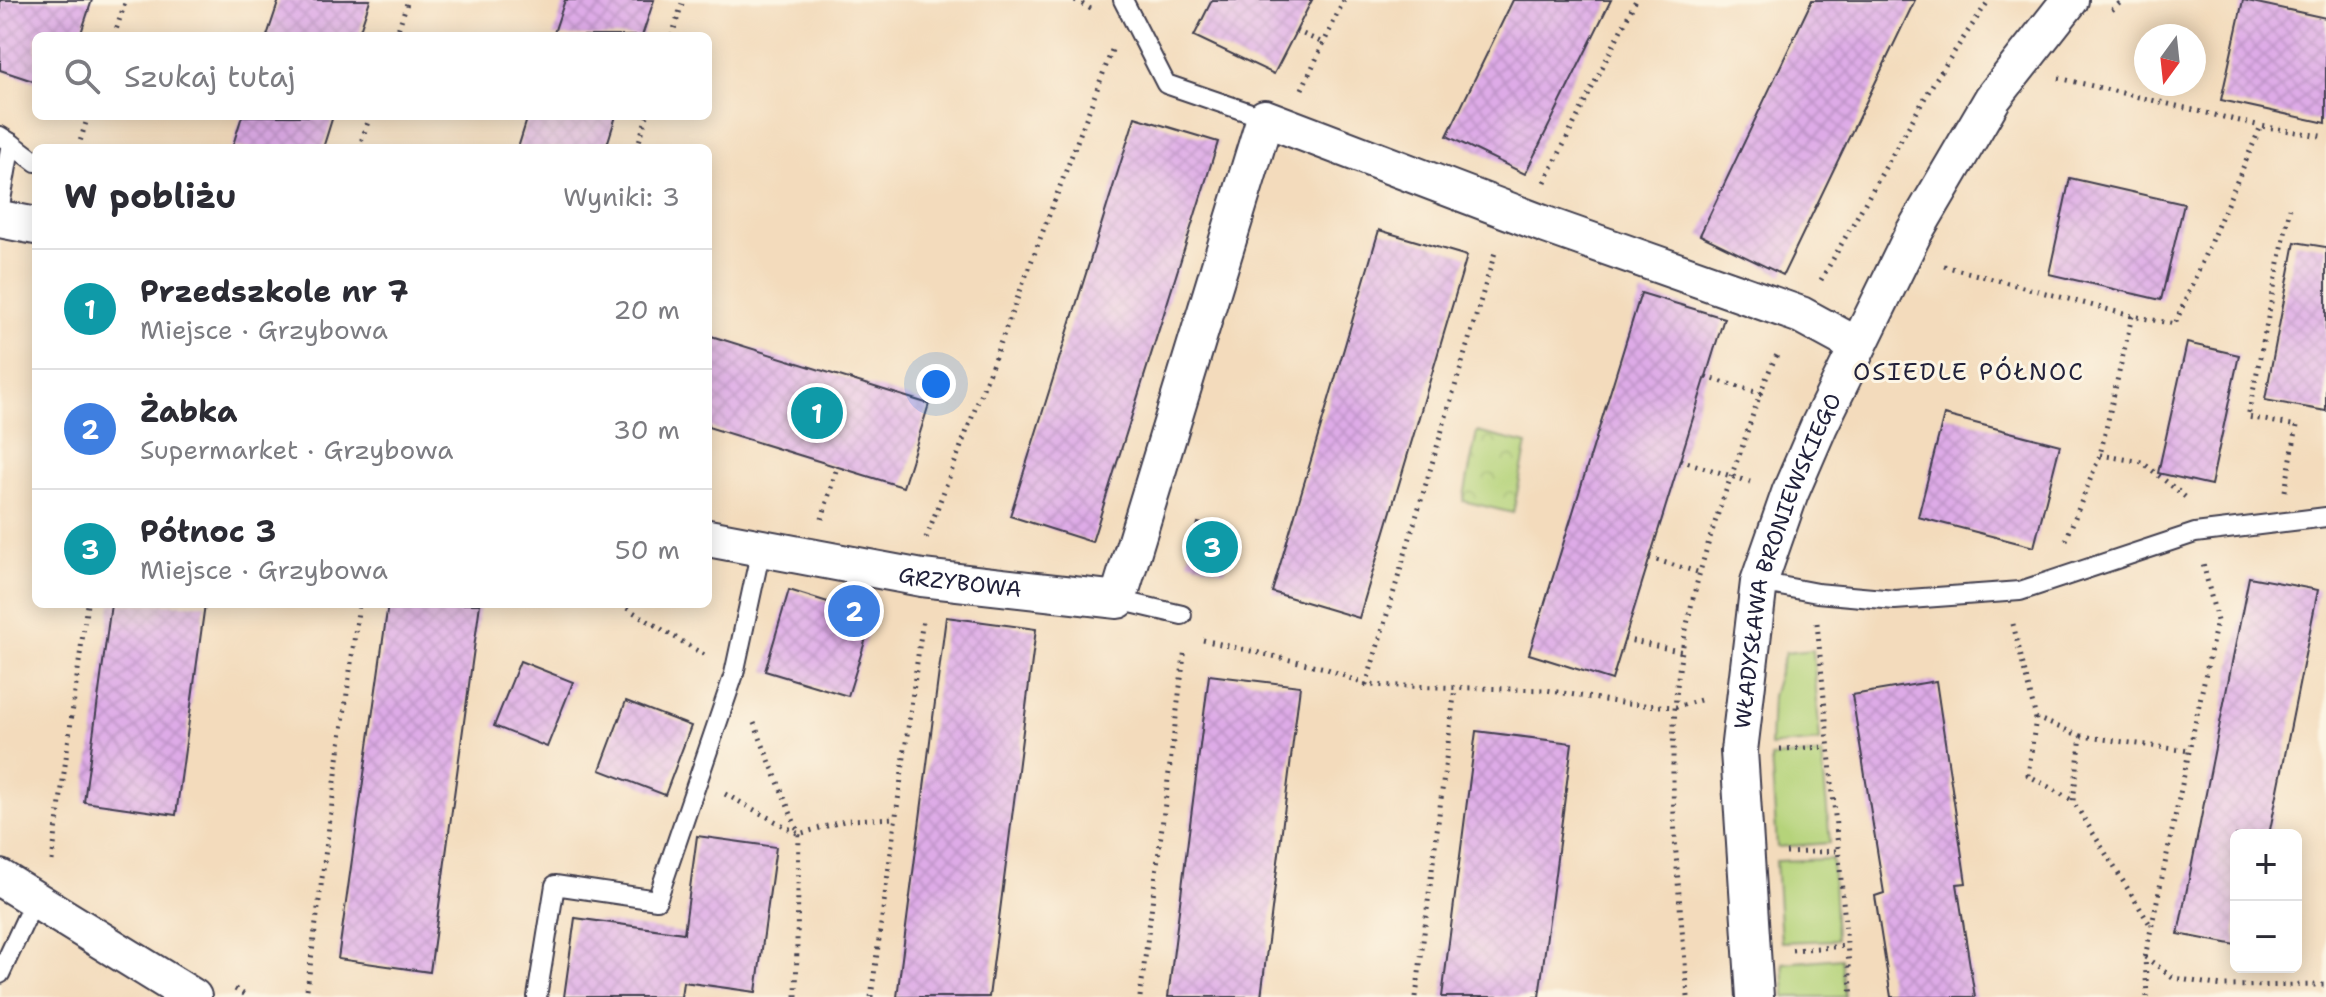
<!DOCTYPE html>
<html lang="pl">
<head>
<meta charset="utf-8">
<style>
  body { margin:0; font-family:"Shantell Sans",sans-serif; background:#f2f2f3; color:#2b2b33 }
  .controls { position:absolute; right:24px; bottom:24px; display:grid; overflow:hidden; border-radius:12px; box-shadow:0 4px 20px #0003 }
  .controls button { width:72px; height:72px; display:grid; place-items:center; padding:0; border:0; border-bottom:2px solid #e1e1e2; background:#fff; color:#2b2b33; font:40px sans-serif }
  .compass { position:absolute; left:2134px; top:24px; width:72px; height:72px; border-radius:50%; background:#fff; box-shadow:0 4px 20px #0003; rotate:195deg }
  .you { position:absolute; left:936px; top:384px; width:28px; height:28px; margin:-20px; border:6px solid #fff; border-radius:50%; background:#1a73e8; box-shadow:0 0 0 12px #1a73e833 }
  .badge { display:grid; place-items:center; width:52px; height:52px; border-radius:50%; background:#c8321e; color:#fff; font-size:26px; font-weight:700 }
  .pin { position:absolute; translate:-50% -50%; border:4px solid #fff; box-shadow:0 2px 8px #0006 }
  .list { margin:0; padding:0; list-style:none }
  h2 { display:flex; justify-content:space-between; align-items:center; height:104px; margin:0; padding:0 32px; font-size:34px }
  h2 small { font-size:26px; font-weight:400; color:#7c7c81 }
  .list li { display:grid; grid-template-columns:52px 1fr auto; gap:24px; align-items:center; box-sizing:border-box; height:120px; padding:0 32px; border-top:2px solid #e1e1e2 }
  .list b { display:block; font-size:30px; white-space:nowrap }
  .list p { margin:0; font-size:26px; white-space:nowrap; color:#7c7c81 }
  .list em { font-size:26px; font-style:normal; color:#7c7c81 }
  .icon { flex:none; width:44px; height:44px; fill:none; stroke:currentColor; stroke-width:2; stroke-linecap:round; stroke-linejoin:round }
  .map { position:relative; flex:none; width:2326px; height:997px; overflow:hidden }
  .search { position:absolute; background:#fff; box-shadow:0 4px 20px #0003; left:32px; top:32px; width:680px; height:88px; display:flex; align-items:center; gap:20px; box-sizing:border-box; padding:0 28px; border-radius:12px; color:#7c7c81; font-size:30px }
  .panel { position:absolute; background:#fff; box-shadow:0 4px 20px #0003; left:32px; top:144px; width:680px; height:464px; border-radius:12px }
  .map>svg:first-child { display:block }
</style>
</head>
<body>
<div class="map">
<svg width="2326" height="997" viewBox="0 0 2326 997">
  <defs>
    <pattern id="park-crowns" width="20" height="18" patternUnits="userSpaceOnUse" patternTransform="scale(2)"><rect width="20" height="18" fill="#b5d37a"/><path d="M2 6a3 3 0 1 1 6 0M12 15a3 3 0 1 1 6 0" fill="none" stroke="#9bb56a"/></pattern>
    <pattern id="building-cross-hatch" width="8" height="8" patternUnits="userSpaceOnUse" patternTransform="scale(2)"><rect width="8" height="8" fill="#deabe7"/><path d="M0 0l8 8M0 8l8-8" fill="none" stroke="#be93c7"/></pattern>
  </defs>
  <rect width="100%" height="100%" fill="#fcf5e5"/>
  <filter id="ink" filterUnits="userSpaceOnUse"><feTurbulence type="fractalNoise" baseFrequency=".0125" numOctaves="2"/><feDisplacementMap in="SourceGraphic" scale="16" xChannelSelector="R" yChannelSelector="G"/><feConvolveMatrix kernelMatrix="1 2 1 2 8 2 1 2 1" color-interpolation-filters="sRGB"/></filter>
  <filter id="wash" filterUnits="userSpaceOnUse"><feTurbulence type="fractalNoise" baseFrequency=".006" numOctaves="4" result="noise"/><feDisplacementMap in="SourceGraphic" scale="32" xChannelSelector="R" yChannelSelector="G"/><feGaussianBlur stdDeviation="1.8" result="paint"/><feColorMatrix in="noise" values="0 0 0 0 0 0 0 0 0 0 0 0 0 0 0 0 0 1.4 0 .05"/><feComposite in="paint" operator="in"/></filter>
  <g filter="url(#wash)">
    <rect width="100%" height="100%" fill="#f3dbbc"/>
    <g fill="#b5d37a" stroke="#6c7a5a" stroke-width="2">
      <polygon points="1813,650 1820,741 1770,746 1772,696 1785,653"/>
      <polygon points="1822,754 1830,843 1777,847 1771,757"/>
      <polygon points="1832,859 1836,940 1781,942 1776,861"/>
      <polygon points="1841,958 1845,997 1785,997 1783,963"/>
    </g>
    <polygon fill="url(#park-crowns)" stroke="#6c7a5a" stroke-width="2" points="1477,432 1527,444 1513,513 1463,501"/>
    <g id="blocks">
      <g fill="url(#building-cross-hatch)">
        <polygon points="0,0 92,0 80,36 36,36 36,82 0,70"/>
        <polygon points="279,0 370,0 358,36 267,36"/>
        <polygon points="565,0 654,0 642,36 553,36"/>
        <polygon points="1212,0 1312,0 1274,74 1194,36"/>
        <polygon points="1513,0 1611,0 1525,174 1447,136"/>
        <polygon points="1812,0 1915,0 1783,275 1700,235"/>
        <polygon points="2243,0 2326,18 2326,123 2221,100"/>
        <polygon points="242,116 333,116 323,148 232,148"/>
        <polygon points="528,116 616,116 606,148 518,148"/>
        <polygon points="1135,117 1218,142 1092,542 1010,516"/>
        <polygon points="2070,178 2184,204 2161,300 2049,274"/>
        <polygon points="1379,230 1467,256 1359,618 1272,592"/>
        <polygon points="2295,242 2326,247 2326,411 2265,400"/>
        <polygon points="1641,293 1724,318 1612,680 1529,654"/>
        <polygon points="708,335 929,404 903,487 708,427"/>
        <polygon points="2187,343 2239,355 2211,485 2158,473"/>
        <polygon points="1944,415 2060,445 2034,547 1918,517"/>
        <polygon points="1198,523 1236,533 1225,571 1188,561"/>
        <polygon points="2249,577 2318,590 2269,835 2236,835 2236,945 2178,934"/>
        <polygon points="789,590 873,616 848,696 765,671"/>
        <polygon points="111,604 205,604 176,815 84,802"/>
        <polygon points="388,604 480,604 430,972 338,959"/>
        <polygon points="946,617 1036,629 989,997 897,997"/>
        <polygon points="520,661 573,682 547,747 494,726"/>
        <polygon points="1209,675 1300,686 1261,997 1168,997"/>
        <polygon points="1936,681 1966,883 1957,884 1975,997 1891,997 1875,896 1884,893 1852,695"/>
        <polygon points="626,701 691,726 665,795 600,770"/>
        <polygon points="1476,731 1572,743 1539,997 1442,997"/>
        <polygon points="697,836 776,847 756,992 683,982 681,997 564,997 575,918 684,933"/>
      </g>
    </g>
  </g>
  <g filter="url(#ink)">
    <use href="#blocks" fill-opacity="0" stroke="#413e4e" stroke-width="2"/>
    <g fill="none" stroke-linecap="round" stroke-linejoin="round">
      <defs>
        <g id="service">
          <polyline points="1123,0 1166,84 1265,118"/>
          <polyline points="0,136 11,143 0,206"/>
          <polyline points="11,143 36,162"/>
          <polyline points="1759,582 1817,593 1895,600 2020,591 2195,533 2326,517"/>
          <polyline points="1118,600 1182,615"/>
          <polyline points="0,974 35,899"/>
          <polyline points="537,997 555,885 657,900 734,674 761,549"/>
        </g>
        <g id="minor">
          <polyline points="0,219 36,226"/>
          <path id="s1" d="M708,538L922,578L1118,600L1265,118L1546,225L1801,315L1858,346"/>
          <polyline points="0,878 193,997"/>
          <path id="s2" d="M1755,997L1739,751L1759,582L1790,493L1819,426L1913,234L1993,98L2070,0"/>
        </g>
      </defs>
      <use href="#service" stroke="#413e4e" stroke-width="22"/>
      <use href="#minor" stroke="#413e4e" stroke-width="40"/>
      <g stroke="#413e4e" stroke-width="5" stroke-dasharray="2 6" stroke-linecap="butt">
        <polyline points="1075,0 1091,9"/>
        <polyline points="2112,10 2123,0"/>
        <polyline points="1296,31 1323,43"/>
        <polyline points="114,36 126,0"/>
        <polyline points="396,36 408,0"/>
        <polyline points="672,36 683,0"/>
        <polyline points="2059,78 2261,126"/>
        <polyline points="1302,89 1344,0"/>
        <polyline points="78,148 88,116"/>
        <polyline points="359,148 370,116"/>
        <polyline points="637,148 647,116"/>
        <polyline points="1545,182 1636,0"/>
        <polyline points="1944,266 2132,316"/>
        <polyline points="1821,280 1934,82 1989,0"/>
        <polyline points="1706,377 1762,394"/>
        <polyline points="2100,455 2142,462 2189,500"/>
        <polyline points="1680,460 1750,482"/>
        <polyline points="2285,491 2297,426 2248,417 2290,208"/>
        <polyline points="822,519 837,467"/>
        <polyline points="926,538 1112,50"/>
        <polyline points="2066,540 2100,455 2132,316 2175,324 2261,126 2326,137"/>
        <polyline points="1649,558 1701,573"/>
        <polyline points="620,604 706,656"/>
        <polyline points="1817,623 1852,997"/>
        <polyline points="2013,624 2036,718 2081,736 2073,801 2151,926"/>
        <polyline points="1624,639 1683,652"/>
        <polyline points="1203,640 1325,668 1366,685 1546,690 1627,704 1676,707 1704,699"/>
        <polyline points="1366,685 1496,249"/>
        <polyline points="2036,718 2028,775 2073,801"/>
        <polyline points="754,723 799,834 796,997"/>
        <polyline points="2081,736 2189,751"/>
        <polyline points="1780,749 1827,747"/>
        <polyline points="725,794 799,834 848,820 896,818"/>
        <polyline points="1786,853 1837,851"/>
        <polyline points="52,861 87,604"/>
        <polyline points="1792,950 1847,946"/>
        <polyline points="2145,957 2174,978 2222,986 2326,985"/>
        <polyline points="235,989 248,997"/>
        <polyline points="306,997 359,604"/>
        <polyline points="871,997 923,619"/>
        <polyline points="1140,997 1185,648"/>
        <polyline points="1416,997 1455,688"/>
        <path d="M1688,997C1679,888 1664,772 1680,663C1691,592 1714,520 1740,453C1752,419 1762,382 1779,351"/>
        <polyline points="2147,997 2145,957 2217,621 2203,563"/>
      </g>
      <use href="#service" stroke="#fff" stroke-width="18"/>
      <use href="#minor" stroke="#fff" stroke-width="36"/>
    </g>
  </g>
  <g text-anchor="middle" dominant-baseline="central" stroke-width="6" stroke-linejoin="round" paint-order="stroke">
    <g font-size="22" fill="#22223b" stroke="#fcf5e5">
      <text stroke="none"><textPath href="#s2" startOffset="444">WŁADYSŁAWA BRONIEWSKIEGO</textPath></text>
      <text stroke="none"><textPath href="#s1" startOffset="256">GRZYBOWA</textPath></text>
    </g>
    <g font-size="24" letter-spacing="2" fill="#22223b" stroke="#fcf5e5">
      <text x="1969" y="372">OSIEDLE PÓŁNOC</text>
    </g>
  </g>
</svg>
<div class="controls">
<button>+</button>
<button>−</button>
</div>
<svg class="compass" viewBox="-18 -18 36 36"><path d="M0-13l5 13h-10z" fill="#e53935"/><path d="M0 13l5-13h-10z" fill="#7c7c81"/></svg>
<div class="you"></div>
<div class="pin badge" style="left:817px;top:413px;background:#0f9aa8">1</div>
<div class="pin badge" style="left:854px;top:611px;background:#3f7fe0">2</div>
<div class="pin badge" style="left:1212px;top:547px;background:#0f9aa8">3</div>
<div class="search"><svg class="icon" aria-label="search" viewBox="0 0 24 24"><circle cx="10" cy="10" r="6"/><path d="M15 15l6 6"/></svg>Szukaj tutaj</div>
<section class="panel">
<h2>W pobliżu<small>Wyniki: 3</small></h2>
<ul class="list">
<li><span class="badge" style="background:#0f9aa8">1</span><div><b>Przedszkole nr 7</b><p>Miejsce · Grzybowa</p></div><em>20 m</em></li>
<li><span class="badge" style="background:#3f7fe0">2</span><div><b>Żabka</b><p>Supermarket · Grzybowa</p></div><em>30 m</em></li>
<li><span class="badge" style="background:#0f9aa8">3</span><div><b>Północ 3</b><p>Miejsce · Grzybowa</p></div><em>50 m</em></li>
</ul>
</section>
</div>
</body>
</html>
